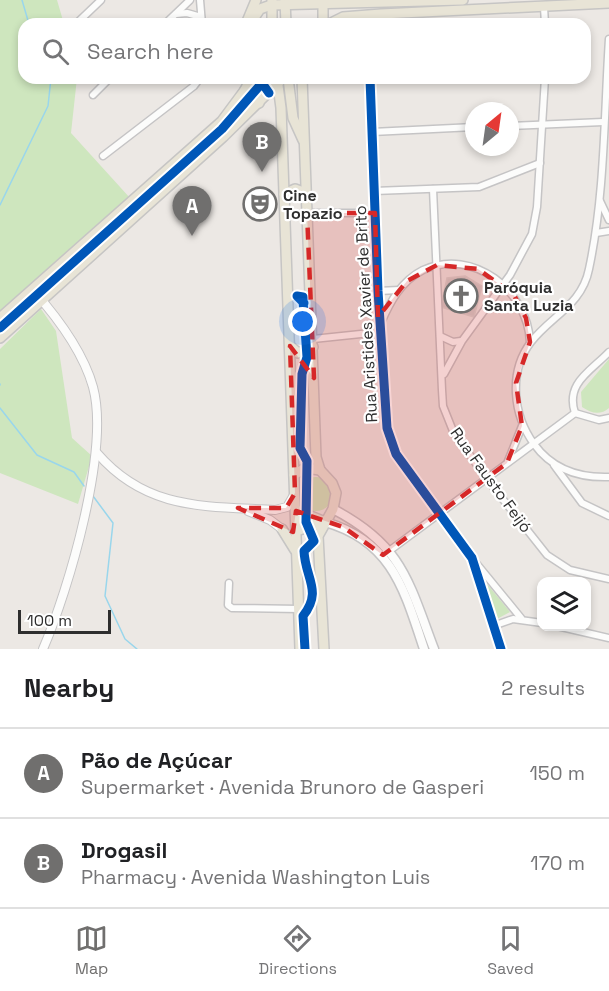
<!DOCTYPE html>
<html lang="en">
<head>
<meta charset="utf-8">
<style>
  body { margin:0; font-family:"Space Grotesk",sans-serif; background:#f2f2f2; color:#202124 }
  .controls { position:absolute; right:18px; bottom:18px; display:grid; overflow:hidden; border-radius:12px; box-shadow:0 3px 9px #0003 }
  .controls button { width:54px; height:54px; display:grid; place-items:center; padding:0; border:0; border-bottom:2px solid #e0e0e0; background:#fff; color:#202124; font:30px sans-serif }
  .compass { position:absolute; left:465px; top:102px; width:54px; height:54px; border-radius:50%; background:#fff; box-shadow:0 3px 9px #0003; rotate:29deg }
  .scale { position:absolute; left:18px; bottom:15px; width:93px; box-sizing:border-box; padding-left:6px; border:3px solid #2e2e2e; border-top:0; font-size:16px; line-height:21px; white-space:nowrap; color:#2e2e2e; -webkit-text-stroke:4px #fff; paint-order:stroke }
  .you { position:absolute; left:303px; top:322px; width:21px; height:21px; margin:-15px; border:4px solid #fff; border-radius:50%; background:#1a73e8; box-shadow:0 0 0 9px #1a73e833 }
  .badge { display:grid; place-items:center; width:39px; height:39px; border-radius:50%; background:#706f6e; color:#fff; font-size:20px; font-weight:700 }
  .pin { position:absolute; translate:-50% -50px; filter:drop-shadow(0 2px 3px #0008) }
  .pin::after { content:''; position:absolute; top:32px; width:21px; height:18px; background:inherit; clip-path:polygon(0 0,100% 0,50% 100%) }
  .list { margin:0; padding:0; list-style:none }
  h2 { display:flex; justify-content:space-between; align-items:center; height:78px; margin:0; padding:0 24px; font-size:26px }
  h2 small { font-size:20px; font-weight:400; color:#757577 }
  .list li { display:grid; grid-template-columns:39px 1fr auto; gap:18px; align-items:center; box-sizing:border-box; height:90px; padding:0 24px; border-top:2px solid #e0e0e0 }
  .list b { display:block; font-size:22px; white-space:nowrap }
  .list p { margin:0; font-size:20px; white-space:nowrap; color:#757577 }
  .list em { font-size:20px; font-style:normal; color:#757577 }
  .icon { flex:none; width:33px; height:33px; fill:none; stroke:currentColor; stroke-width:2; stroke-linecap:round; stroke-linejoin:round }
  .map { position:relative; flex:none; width:609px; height:649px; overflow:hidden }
  .search { position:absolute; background:#fff; box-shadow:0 3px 9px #0003; left:18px; right:18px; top:18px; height:66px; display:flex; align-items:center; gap:15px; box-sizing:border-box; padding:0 21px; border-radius:18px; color:#757577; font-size:22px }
  .sheet { height:258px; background:#fff }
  nav { display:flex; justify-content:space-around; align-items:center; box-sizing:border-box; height:84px; border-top:2px solid #e0e0e0; background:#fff; font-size:16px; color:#757577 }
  nav a { display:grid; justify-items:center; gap:3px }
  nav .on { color:#706f6e }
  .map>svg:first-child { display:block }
</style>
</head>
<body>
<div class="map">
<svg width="609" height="649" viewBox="0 0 609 649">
  <rect width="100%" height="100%" fill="#ece8e4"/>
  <g fill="#cee6be">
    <polygon points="0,0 57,0 64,24 24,24 24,78 77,78 71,133 130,198 0,315"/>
    <polygon points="41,309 56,331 72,438 92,456 78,504 0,473 0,349"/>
    <path d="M609,359V408C600,416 591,413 582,407L581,392Z"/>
    <circle cx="316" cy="494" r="17"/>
    <polygon points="483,579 510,612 495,620"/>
  </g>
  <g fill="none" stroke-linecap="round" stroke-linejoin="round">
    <g stroke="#99d6ec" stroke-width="1.5">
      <polyline points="22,0 29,24"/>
      <polyline points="0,205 48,106 51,78"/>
      <polyline points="0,384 0,385"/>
      <polyline points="0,408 37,455 74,472 84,486"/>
      <polyline points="93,496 113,523 105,596 125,639 137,649"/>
    </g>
  </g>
  <polygon fill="#d1cecb" stroke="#d7d4d0" stroke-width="1.5" points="465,276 482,286 474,317 441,307 447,278"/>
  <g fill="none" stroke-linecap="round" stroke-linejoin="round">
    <defs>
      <g id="minor">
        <polyline points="200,0 202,24"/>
        <polyline points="544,7 545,24"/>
        <polyline points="176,14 187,13 201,17"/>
        <polyline points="77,23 101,0"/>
        <polyline points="165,24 190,0"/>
        <path d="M609,39C604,115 605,194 589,269C582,305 551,316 531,342C508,372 513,415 534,444C552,469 579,478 609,477"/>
        <polyline points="370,78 378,291 387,428 396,454 472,558 501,649"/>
        <polyline points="93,95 110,78"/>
        <polyline points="510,126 603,122"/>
        <polyline points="372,132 474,127"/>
        <polyline points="103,156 194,86 200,78"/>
        <polyline points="433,189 442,390 443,406 453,431 486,478 547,555 570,570 609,579"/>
        <polyline points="374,191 479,187 540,163"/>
        <polyline points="600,201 609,220"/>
        <polyline points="307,213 375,213"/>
        <polyline points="596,233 609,231"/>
        <polyline points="378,291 399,290"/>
        <path d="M381,323C390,302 401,281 423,270C473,247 528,291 530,342"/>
        <polyline points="440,336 453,342 461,341"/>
        <polyline points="313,339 380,332"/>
        <polyline points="444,374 462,341 510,275 532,234 537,207 545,78"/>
        <path d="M575,413C565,383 591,371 609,352"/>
        <polyline points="575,413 599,420 609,418"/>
        <polyline points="508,461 522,426"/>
        <polyline points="554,465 582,503 609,516"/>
        <polyline points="385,554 575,413"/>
        <polyline points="476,563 521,618"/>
        <polyline points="229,583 228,605 232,608 299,609"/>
        <polyline points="493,626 513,619 542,623"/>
        <polyline points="557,626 609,638"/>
      </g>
      <g id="tertiary">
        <path d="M33,290C57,317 83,351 93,387C110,449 69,589 43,649"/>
        <path d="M97,453C147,511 206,506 275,510L287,507L294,495"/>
        <polyline points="248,511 270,520 282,529"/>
      </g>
      <g id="secondary">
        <path d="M333,509C402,545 408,580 434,649"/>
        <path d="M325,522C392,541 404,589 424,649"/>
      </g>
      <g id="primary">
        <polyline points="272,0 272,24"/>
        <polyline points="285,0 286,24"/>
        <polyline points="246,24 256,0"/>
        <polyline points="250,24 260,9 271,5 463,0"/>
        <polyline points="323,24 323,6"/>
        <polyline points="329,24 343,17 381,14 609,3"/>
        <polyline points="277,78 281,108 300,649"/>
        <polyline points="288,78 293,118 303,140"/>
        <polyline points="302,78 316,457 320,470 332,483 336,493 333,509 318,536 324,649"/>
        <polyline points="245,90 255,91 259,103"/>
        <polyline points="284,194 295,189 306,193"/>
        <polyline points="0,318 222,121 245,90 251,78"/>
        <polyline points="0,338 223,137 283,78"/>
        <polyline points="290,346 298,353 313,347"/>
        <polyline points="294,475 305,468 320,470"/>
        <polyline points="296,510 325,522"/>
        <polyline points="282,529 295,550"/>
        <polyline points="296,531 322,523"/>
      </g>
    </defs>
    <use href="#minor" stroke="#c5c4c5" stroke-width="9"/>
    <use href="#tertiary" stroke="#c5c4c5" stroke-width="10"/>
    <use href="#secondary" stroke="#c5c4c5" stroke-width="11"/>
    <use href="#primary" stroke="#c6c5c4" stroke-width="12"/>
    <use href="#minor" stroke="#fcfcfb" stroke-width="6"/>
    <use href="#tertiary" stroke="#fcfcfb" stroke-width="8"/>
    <use href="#secondary" stroke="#fcfcfb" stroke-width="8"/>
    <use href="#primary" stroke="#e8e4d6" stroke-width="9"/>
    <defs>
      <g id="cycleway">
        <polyline points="370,78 378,291 387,428 396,454 472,558 501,649"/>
        <path d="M304,303L297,296L303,297V300L307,357L302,374L300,448L307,461L306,522L314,541L304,551C305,578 323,591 303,616L305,649"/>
        <polyline points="0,328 222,129 262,83 269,93"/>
      </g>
    </defs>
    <use href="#cycleway" stroke="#fff" stroke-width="13"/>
    <use href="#cycleway" stroke="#0057b8" stroke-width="9"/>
  </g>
  <path fill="#d62828" fill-opacity="0.2" stroke="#d62828" stroke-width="4.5" stroke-dasharray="12 8" stroke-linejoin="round" d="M307,213H375L378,317L407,281L437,265L478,269L514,295L526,318L530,342L516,383L522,426L507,463L383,555L343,527L296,511L293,532L238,508H286L295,493L290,346L314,378Z"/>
  <defs>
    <symbol id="theatre-ring" viewBox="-11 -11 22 22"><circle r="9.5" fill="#fff" stroke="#706f6e" stroke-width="1.5"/><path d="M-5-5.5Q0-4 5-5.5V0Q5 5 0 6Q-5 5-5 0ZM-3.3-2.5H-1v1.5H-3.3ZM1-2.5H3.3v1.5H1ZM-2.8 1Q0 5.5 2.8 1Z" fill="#706f6e"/></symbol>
    <symbol id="church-ring" viewBox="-11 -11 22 22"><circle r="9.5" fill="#fff" stroke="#706f6e" stroke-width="1.5"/><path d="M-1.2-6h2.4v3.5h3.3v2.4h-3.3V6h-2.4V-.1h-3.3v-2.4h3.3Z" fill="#706f6e"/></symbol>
  </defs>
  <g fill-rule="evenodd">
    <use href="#theatre-ring" x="241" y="185" width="38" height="38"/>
    <use href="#church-ring" x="442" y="277" width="38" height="38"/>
  </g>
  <g text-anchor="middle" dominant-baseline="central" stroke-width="4.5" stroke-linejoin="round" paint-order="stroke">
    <g font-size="16" font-weight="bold" fill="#2e2e2e" stroke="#fff" text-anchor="start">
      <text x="283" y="195">Cine<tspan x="283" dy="18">Topazio</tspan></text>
      <text x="484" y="287">Paróquia<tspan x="484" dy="18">Santa Luzia</tspan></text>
    </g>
    <g font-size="16" fill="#2e2e2e" stroke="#fff">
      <text transform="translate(366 314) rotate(-93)">Rua Aristides Xavier de Brito</text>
      <text transform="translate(491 480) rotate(54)">Rua Fausto Feijó</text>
    </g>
  </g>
</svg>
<div class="controls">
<button><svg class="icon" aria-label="layers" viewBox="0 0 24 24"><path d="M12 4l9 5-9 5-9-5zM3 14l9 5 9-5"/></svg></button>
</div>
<svg class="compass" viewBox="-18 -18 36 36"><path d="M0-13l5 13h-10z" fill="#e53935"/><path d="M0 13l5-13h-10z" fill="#757577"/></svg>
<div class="scale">100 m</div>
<div class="you"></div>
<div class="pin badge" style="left:192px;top:236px">A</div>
<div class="pin badge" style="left:262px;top:172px">B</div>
<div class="search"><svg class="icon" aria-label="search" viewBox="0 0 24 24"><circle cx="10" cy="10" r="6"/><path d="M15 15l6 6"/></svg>Search here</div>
</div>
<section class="sheet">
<h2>Nearby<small>2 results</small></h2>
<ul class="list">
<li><span class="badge">A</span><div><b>Pão de Açúcar</b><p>Supermarket · Avenida Brunoro de Gasperi</p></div><em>150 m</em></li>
<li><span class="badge">B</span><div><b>Drogasil</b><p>Pharmacy · Avenida Washington Luis</p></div><em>170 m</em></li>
</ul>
</section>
<nav>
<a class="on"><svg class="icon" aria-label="map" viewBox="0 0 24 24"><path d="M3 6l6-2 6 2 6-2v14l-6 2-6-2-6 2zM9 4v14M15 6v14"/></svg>Map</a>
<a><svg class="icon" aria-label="directions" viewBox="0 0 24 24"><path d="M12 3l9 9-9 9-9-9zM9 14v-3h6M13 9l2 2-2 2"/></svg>Directions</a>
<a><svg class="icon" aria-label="saved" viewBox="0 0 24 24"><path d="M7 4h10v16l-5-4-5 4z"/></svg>Saved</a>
</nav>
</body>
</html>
